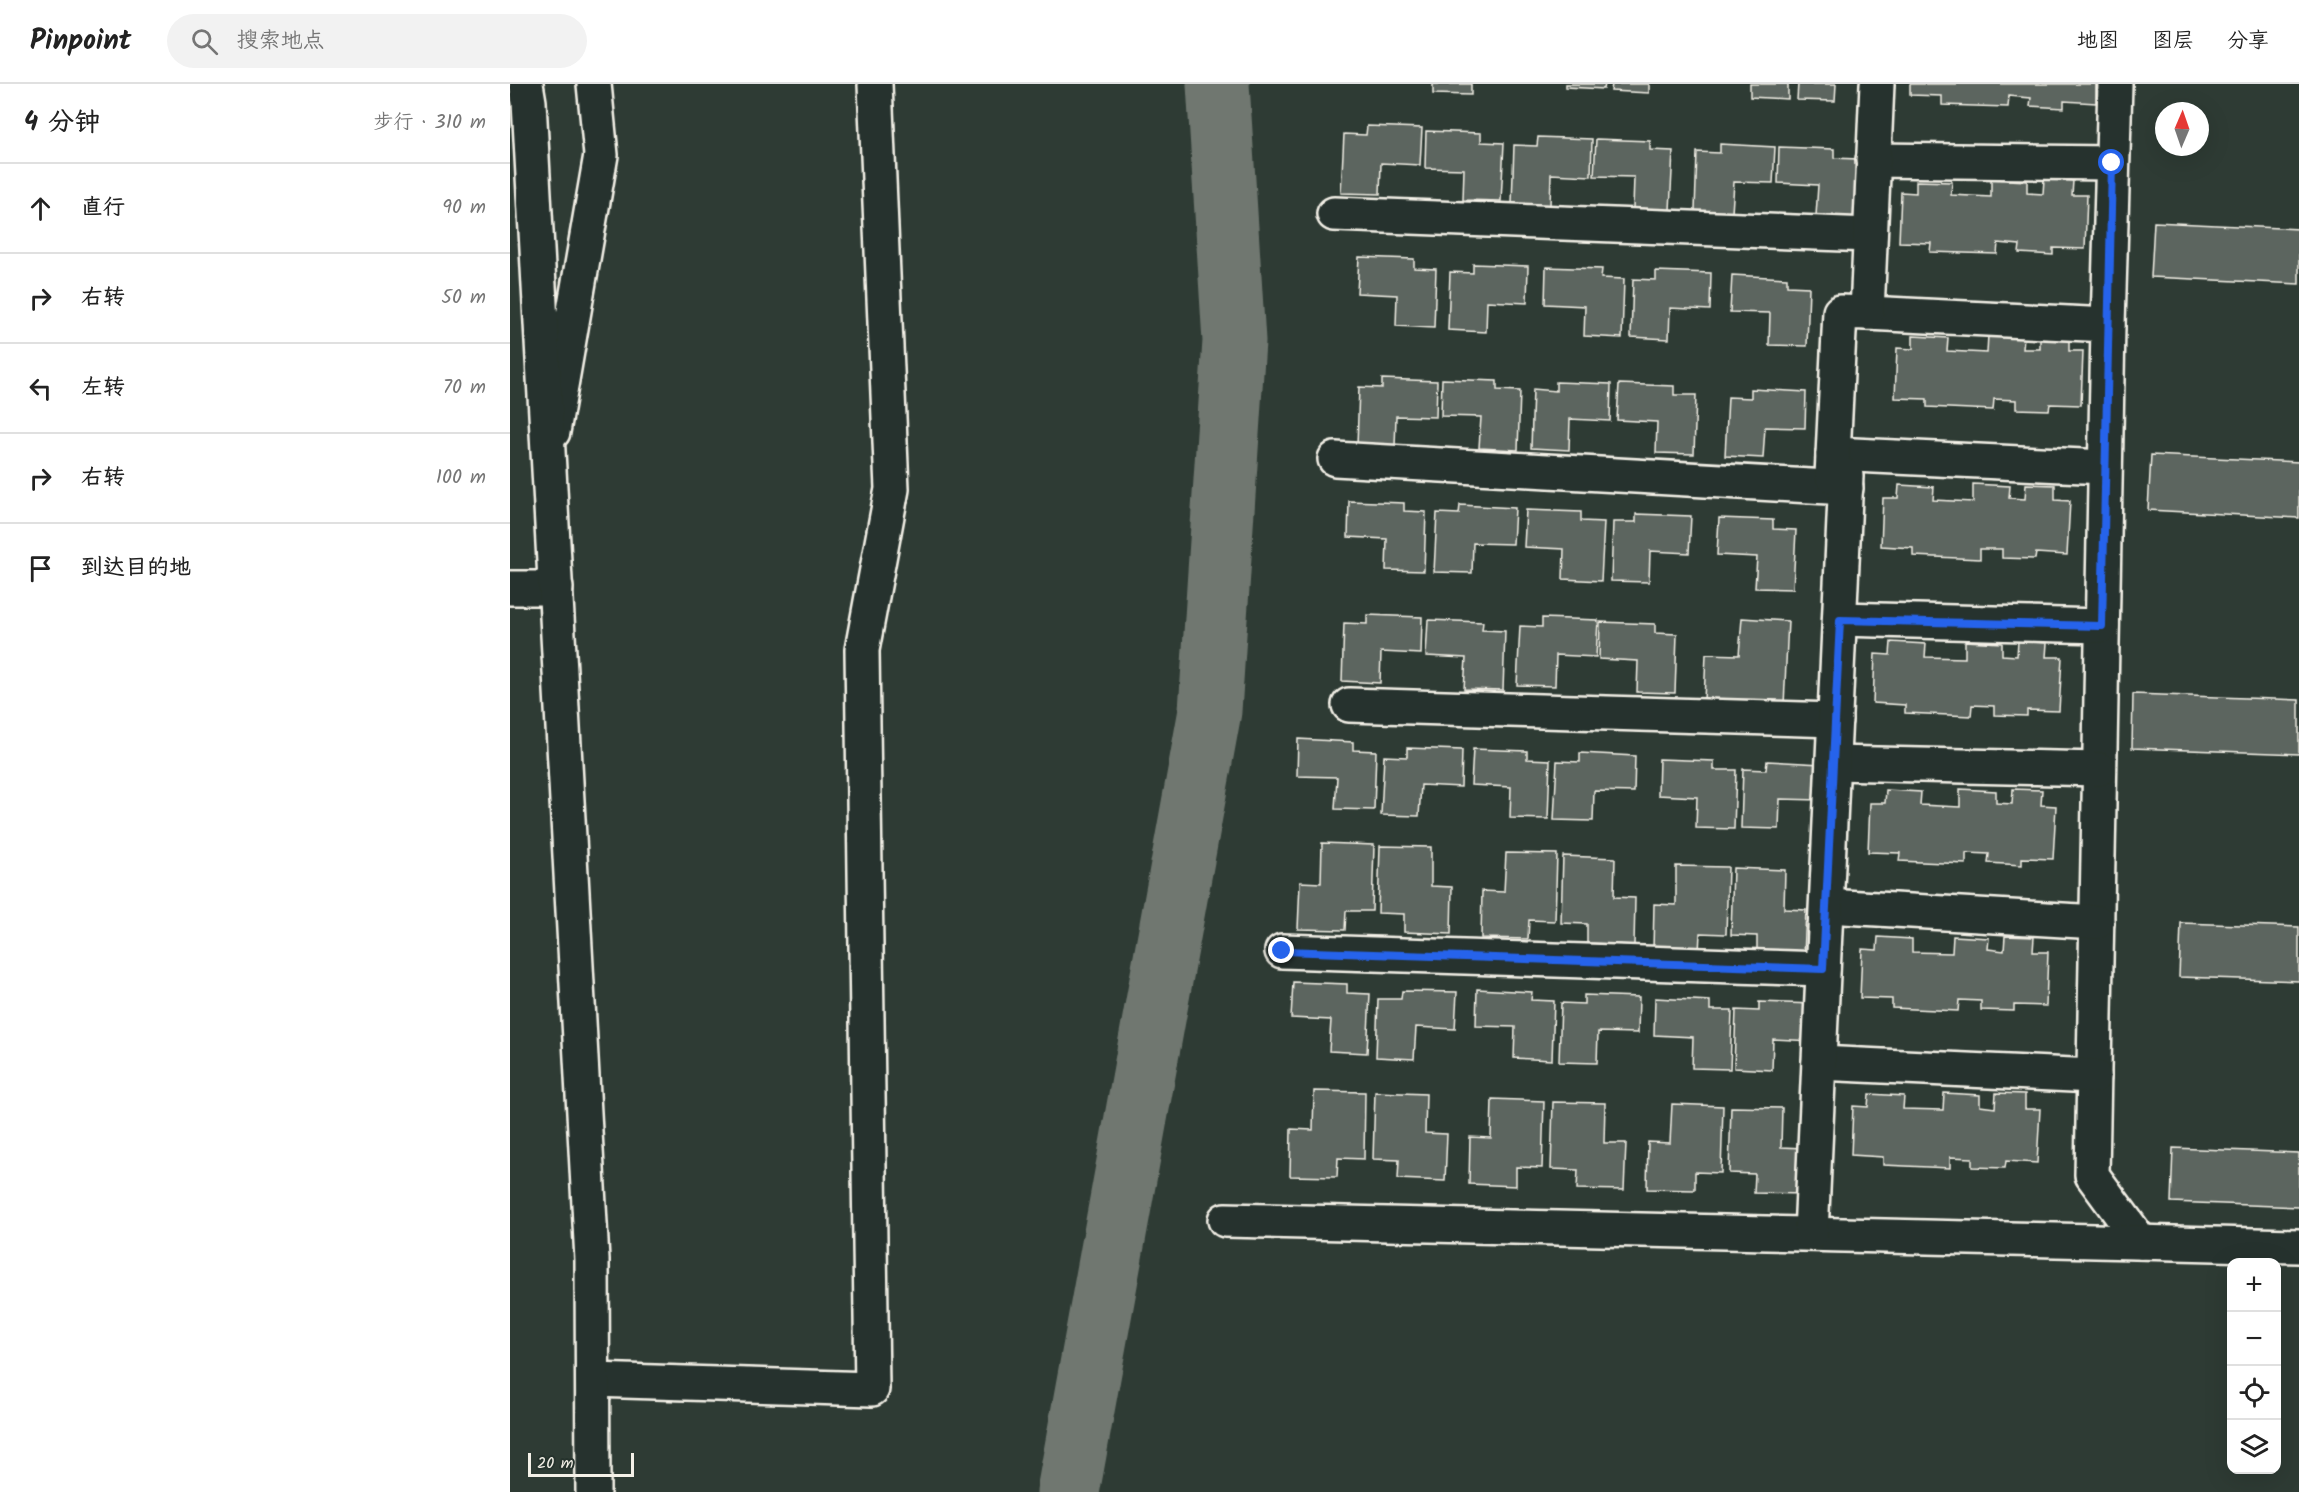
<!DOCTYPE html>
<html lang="zh">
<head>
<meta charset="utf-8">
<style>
  body { margin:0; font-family:Kalam,"LXGW WenKai TC",sans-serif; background:#f2f2f2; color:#222 }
  .controls { position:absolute; right:18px; bottom:18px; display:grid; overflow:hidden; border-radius:12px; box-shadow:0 6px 24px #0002 }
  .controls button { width:54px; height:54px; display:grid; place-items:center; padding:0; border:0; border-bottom:2px solid #e0e0e0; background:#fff; color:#222; font:30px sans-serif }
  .compass { position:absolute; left:1645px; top:18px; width:54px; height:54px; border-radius:50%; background:#fff; box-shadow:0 6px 24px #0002; rotate:2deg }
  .scale { position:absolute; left:18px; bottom:15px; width:106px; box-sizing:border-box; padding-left:6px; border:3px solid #f4f1e8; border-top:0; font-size:16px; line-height:21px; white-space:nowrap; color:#f4f1e8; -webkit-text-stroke:4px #26332d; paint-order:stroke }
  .stop { position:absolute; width:18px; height:18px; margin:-14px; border:4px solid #2563eb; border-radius:50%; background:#fff }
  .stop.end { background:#2563eb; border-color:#fff; box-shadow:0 2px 6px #0008 }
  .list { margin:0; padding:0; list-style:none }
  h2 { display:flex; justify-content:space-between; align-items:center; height:78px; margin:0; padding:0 24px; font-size:26px }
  h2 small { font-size:20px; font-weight:400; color:#767676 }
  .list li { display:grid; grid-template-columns:39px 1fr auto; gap:18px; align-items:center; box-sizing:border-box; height:90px; padding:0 24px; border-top:2px solid #e0e0e0 }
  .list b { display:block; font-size:22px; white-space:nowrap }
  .list em { font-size:20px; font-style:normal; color:#767676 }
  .icon { flex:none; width:33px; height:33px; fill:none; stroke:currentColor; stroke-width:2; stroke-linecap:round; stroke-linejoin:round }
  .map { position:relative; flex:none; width:1789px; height:1408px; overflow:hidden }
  header { display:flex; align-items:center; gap:36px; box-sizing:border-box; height:84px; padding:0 30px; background:#fff; border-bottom:2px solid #e0e0e0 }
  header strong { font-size:28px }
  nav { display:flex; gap:33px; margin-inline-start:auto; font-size:21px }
  .search { width:420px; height:54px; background:#f2f2f2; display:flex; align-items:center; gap:15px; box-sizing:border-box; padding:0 21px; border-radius:33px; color:#767676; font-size:22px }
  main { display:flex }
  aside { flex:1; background:#fff }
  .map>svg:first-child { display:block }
</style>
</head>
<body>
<header>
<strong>Pinpoint</strong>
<div class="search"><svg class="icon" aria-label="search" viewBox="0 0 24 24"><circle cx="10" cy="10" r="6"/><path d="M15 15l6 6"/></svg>搜索地点</div>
<nav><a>地图</a><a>图层</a><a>分享</a></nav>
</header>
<main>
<aside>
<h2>4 分钟<small>步行 · 310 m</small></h2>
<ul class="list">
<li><svg class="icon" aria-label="ahead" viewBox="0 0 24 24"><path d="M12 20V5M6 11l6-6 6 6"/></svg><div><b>直行</b></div><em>90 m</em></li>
<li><svg class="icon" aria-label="right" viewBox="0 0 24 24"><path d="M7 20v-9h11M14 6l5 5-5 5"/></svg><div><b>右转</b></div><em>50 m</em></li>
<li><svg class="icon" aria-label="left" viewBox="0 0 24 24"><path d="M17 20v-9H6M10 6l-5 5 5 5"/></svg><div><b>左转</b></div><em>70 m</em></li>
<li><svg class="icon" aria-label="right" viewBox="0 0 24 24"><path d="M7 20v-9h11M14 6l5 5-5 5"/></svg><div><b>右转</b></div><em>100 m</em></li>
<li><svg class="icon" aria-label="arrive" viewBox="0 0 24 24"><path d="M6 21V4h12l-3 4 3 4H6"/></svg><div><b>到达目的地</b></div></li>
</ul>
</aside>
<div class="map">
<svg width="1789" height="1408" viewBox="0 0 1789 1408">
  <rect width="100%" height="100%" fill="#2e3b34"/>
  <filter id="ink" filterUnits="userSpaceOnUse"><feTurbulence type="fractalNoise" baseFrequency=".0167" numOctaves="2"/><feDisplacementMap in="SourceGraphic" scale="12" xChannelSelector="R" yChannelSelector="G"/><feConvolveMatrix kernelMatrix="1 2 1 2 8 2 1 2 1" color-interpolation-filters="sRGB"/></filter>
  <g filter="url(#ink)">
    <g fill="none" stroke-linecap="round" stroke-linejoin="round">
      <polyline stroke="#6f7770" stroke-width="63" points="558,1408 700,627 724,257 708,0"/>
    </g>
    <g fill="#5c655e" stroke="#f4f1e8" stroke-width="1.5">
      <polygon points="923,0 961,0 961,11 923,10"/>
      <polygon points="1056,0 1095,0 1094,5 1056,3"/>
      <polygon points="1102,0 1139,0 1139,9 1101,7"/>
      <polygon points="1240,0 1278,0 1278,15 1240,13"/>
      <polygon points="1288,0 1326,0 1325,17 1287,16"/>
      <polygon points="1400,0 1586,0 1586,19 1554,17 1554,24 1520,22 1521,14 1499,12 1498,23 1432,21 1432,12 1400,11"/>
      <polygon points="857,42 912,44 910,81 871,79 870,110 831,109 834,50 856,51"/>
      <polygon points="916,47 971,49 971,58 994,59 991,117 953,116 954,85 915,84"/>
      <polygon points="1028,53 1082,55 1081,92 1041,90 1040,121 1002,120 1004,61 1027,62"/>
      <polygon points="1086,55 1140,57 1140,66 1163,67 1160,126 1123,124 1124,93 1084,92"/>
      <polygon points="1210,60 1265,63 1263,99 1224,98 1222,129 1185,127 1187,68 1210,69"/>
      <polygon points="1269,63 1324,65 1324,74 1347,75 1344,133 1306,132 1308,101 1268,99"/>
      <polygon points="1481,95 1517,97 1517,109 1533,110 1534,95 1563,97 1562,111 1577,111 1575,165 1543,164 1543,171 1509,169 1510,161 1488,159 1487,170 1420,168 1421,159 1389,158 1391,108 1406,109 1406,97 1442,98 1441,111 1481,113"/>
      <polygon points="1644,138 1789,145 1789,200 1641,193"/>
      <polygon points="849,173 904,175 904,184 926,185 924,244 886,242 887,211 847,209"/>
      <polygon points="963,180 1018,182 1017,219 977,217 976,248 938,246 940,188 963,189"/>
      <polygon points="1036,183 1092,185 1091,194 1114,195 1112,254 1074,252 1075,222 1035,220"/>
      <polygon points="1146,187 1201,189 1200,226 1160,224 1159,255 1121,253 1123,195 1146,196"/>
      <polygon points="1222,191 1277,194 1277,202 1299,203 1297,262 1259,261 1260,229 1220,228"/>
      <polygon points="1478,251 1514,252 1513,265 1530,265 1530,251 1559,252 1559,267 1573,267 1571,321 1540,320 1539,326 1506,325 1506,316 1484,315 1483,326 1417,323 1417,315 1385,314 1387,264 1403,265 1403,252 1438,254 1437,267 1477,269"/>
      <polygon points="872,295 927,297 926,333 886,332 885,363 847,362 849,303 872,304"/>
      <polygon points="932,295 987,297 987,306 1010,307 1008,366 969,364 971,333 931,332"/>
      <polygon points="1046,298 1101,300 1100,337 1060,335 1059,366 1021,364 1023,305 1046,307"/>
      <polygon points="1109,300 1164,302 1164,311 1186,311 1184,370 1146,369 1147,338 1107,336"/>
      <polygon points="1241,305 1296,308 1295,344 1255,343 1253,374 1215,372 1218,313 1241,314"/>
      <polygon points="1641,371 1789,378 1789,434 1638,426"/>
      <polygon points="1463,400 1500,402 1499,414 1515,415 1516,400 1545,401 1545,416 1560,417 1557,471 1526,469 1525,475 1492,474 1492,465 1470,465 1470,475 1403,472 1403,464 1371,462 1373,414 1388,414 1389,401 1424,403 1423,416 1463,418"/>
      <polygon points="839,417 894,419 894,427 916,428 914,487 876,486 877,455 838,453"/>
      <polygon points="950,421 1005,424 1003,460 963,459 962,489 924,488 927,429 949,430"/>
      <polygon points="1016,426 1071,428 1071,437 1094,438 1091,497 1053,495 1054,465 1014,463"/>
      <polygon points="1126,430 1181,432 1179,469 1140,467 1139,498 1101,497 1103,438 1126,438"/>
      <polygon points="1209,434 1263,436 1263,445 1286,446 1283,505 1245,504 1247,473 1207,471"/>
      <polygon points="857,531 912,533 911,570 871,568 870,599 832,597 834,539 857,540"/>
      <polygon points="1032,534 1088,536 1086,573 1046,571 1045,602 1007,601 1010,542 1032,543"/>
      <polygon points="1232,534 1278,537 1274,621 1194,617 1196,570 1229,571"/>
      <polygon points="918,536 973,538 972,546 995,547 993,606 954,605 956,574 916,572"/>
      <polygon points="1090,538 1145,540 1145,549 1167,550 1165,609 1127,608 1128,577 1089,575"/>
      <polygon points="1455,557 1492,559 1492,571 1507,572 1508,557 1537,559 1536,573 1552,573 1549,627 1517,626 1517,632 1484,631 1484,622 1462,621 1461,632 1395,629 1395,621 1363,619 1365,570 1380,571 1381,558 1416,560 1415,573 1455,574"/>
      <polygon points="1623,610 1789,616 1789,670 1622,664"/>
      <polygon points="788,655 843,658 843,666 866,667 864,726 825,725 827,693 787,692"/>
      <polygon points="897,664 952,666 951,703 911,701 909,732 871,731 874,672 897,673"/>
      <polygon points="963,665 1017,667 1017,675 1040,676 1038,735 1000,734 1001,703 961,701"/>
      <polygon points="1070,669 1125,672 1124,708 1084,707 1083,737 1044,736 1047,677 1070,678"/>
      <polygon points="1149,675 1204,677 1204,686 1226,686 1224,745 1186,744 1187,713 1148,711"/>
      <polygon points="1257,677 1311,680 1310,716 1270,715 1269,745 1231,744 1233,685 1256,686"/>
      <polygon points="1450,705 1486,707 1486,719 1502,720 1503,705 1532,706 1531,721 1546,722 1543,775 1512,774 1512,781 1478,779 1479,770 1456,769 1456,780 1389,777 1390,769 1358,768 1360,719 1375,719 1376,706 1411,708 1410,721 1450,723"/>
      <polygon points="812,759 864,761 862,827 836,827 835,846 788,845 790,798 811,799"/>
      <polygon points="870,762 921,763 921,802 942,803 941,850 894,848 894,830 868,829"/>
      <polygon points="996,769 1047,770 1045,837 1019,836 1018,855 971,854 972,807 994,808"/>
      <polygon points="1053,772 1105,774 1104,813 1125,814 1124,861 1077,859 1077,840 1051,839"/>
      <polygon points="1166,782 1218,783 1216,850 1190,849 1189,868 1143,867 1144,820 1166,821"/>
      <polygon points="1223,784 1275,786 1274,825 1296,826 1294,872 1247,871 1247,852 1221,851"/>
      <polygon points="1671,839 1789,843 1789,897 1669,893"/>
      <polygon points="1443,852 1479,854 1478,865 1494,867 1495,852 1524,853 1523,868 1538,868 1536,922 1504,921 1504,927 1471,926 1471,917 1449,916 1448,927 1382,924 1382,915 1350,914 1352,865 1367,866 1368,853 1402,855 1402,868 1442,869"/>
      <polygon points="783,898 837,900 837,909 860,910 857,969 819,967 821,936 781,934"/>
      <polygon points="967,905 1022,908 1021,916 1044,917 1042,976 1004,974 1005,943 966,942"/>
      <polygon points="892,907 947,908 945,945 906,943 904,975 866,973 868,915 891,915"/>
      <polygon points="1074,911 1129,913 1128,949 1088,948 1087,979 1049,978 1051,919 1074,920"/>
      <polygon points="1145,914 1200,917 1200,926 1222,926 1220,985 1182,984 1183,953 1144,951"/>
      <polygon points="1249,918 1304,920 1303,957 1263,955 1262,986 1224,984 1226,926 1249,927"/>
      <polygon points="804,1007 855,1008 854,1075 828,1074 827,1093 780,1092 781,1045 803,1046"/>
      <polygon points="865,1008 916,1010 915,1049 937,1050 935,1097 888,1095 889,1076 863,1075"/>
      <polygon points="1434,1009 1470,1011 1470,1022 1485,1024 1486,1009 1515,1010 1515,1025 1530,1025 1527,1079 1496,1077 1495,1084 1462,1083 1462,1074 1440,1073 1440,1084 1373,1081 1373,1073 1341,1071 1343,1022 1358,1023 1359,1010 1394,1012 1393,1025 1433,1026"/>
      <polygon points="982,1015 1034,1017 1032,1084 1006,1083 1006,1102 959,1100 960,1053 981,1054"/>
      <polygon points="1043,1018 1095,1019 1094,1059 1116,1059 1114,1106 1067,1105 1068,1086 1041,1085"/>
      <polygon points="1162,1020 1213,1022 1211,1089 1185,1088 1185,1106 1137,1105 1138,1058 1160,1059"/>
      <polygon points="1221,1023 1272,1024 1271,1063 1293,1064 1292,1110 1244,1109 1245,1090 1219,1089"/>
      <polygon points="1663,1064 1789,1069 1789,1123 1661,1118"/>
    </g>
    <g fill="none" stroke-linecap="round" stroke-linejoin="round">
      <defs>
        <g id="minor">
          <polyline points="1605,0 1598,241 1582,1091 1631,1158"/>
          <polyline points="1363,76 1602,79"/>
          <polyline points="824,130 1360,151"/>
          <polyline points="1357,229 1598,241"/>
          <polyline points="43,348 91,71 84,0"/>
          <polyline points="1323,370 1595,383"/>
          <polyline points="825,375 1336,404"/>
          <polyline points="0,504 46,504"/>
          <polyline points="1330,535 1592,542"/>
          <polyline points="839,621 1325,636"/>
          <polyline points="1323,679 1589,685"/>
          <polyline points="1317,822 1587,838"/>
          <polyline points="772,867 1313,885"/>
          <polyline points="1309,979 1584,992"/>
          <polyline points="715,1136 1789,1162"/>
          <polyline points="1301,1150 1336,392 1322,392 1330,228 1357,229 1367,0"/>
          <polyline points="83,1296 362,1305 352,566 382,405 365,0"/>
        </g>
        <polyline id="major" points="16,0 19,18 82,1176 83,1408"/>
      </defs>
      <use href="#minor" stroke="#f4f1e8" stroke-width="38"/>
      <use href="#major" stroke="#f4f1e8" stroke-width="38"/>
      <use href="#minor" stroke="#26332d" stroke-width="33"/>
      <use href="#major" stroke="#26332d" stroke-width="33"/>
    </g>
  </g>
  <g fill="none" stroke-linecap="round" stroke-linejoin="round" filter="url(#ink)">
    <polyline stroke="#2563eb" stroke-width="8" points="772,867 1313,885 1330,536 1592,542 1602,79"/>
  </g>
</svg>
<div class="controls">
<button>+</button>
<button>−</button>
<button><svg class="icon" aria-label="locate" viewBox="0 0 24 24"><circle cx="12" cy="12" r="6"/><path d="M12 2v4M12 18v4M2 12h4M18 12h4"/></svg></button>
<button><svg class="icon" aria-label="layers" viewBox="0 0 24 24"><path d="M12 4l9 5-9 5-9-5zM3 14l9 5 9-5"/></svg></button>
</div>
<svg class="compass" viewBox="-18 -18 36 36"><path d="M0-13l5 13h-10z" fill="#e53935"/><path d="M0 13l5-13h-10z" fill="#767676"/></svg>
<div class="scale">20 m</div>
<div class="stop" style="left:1602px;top:79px"></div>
<div class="stop end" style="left:772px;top:867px"></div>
</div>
</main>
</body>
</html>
